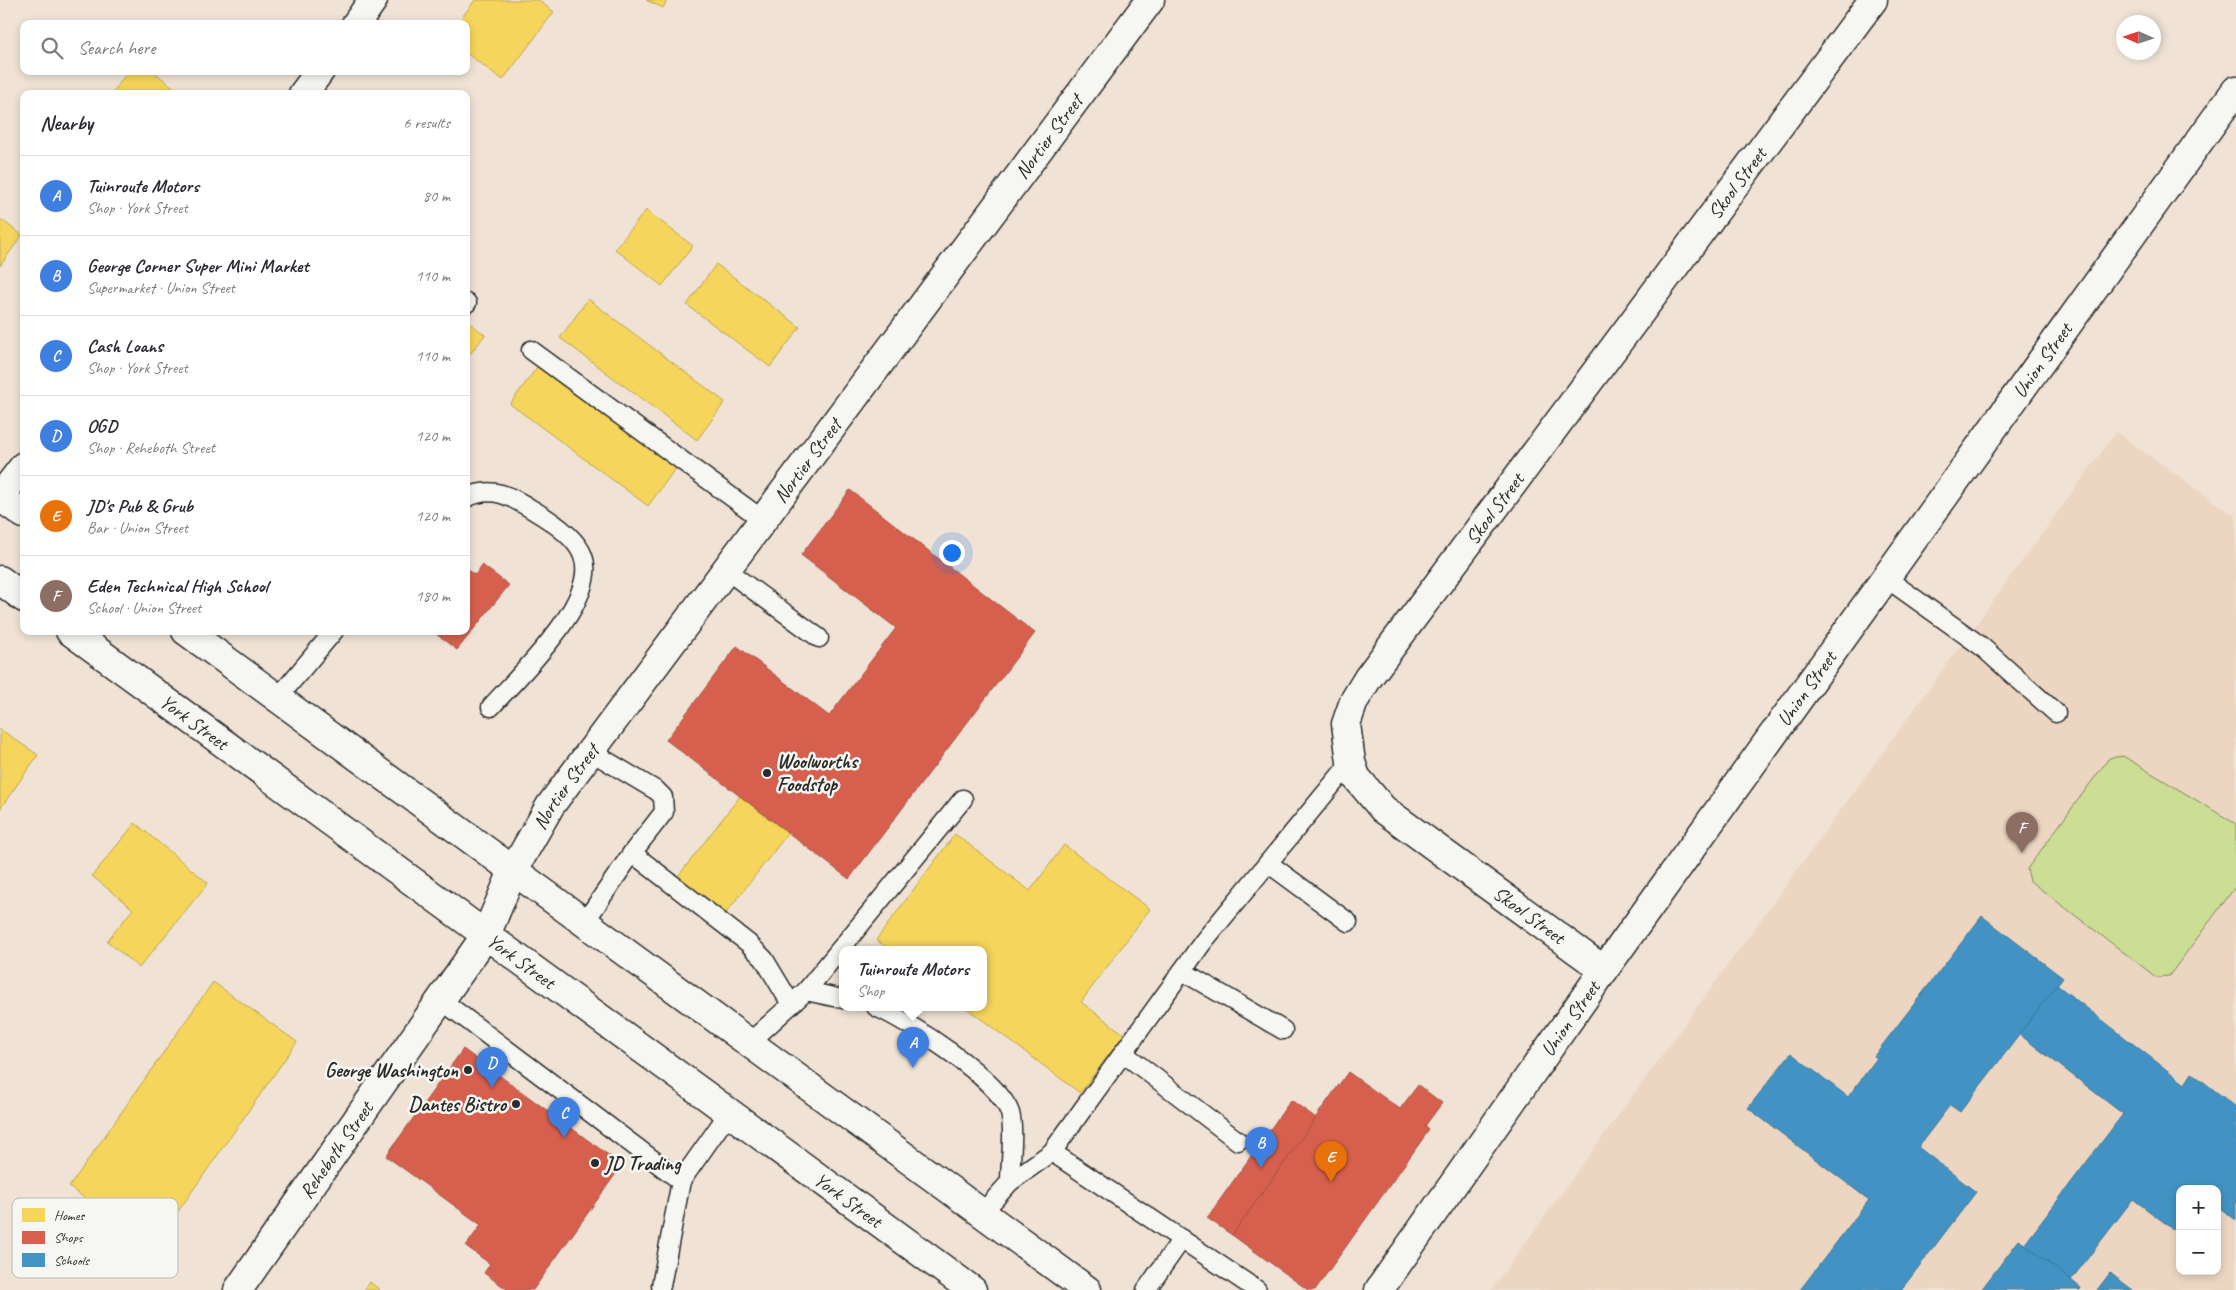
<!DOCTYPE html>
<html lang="en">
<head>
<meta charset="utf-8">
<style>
  body { margin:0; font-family:Caveat,sans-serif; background:#f7f7f7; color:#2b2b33 }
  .controls { position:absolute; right:15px; bottom:15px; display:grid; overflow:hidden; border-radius:10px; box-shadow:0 2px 8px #0003 }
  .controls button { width:45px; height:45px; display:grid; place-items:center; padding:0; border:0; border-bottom:1px solid #e1e1e2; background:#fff; color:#2b2b33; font:25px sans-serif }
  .compass { position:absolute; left:2116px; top:15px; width:45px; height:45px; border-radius:50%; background:#fff; box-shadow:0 2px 8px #0003; rotate:273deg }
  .you { position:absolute; left:951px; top:552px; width:18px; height:18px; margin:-12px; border:4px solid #fff; border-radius:50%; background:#1a73e8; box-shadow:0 0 0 8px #1a73e833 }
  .badge { display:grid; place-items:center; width:32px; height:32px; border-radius:50%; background:#2b2b2b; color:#fff; font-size:16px; font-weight:700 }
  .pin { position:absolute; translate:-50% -41px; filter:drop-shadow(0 1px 2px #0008) }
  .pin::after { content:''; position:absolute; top:26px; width:18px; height:15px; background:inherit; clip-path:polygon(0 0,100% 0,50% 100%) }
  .popup { position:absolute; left:839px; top:946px; width:148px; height:65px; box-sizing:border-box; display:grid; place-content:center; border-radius:10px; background:#fff; filter:drop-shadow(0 1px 4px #0005); font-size:16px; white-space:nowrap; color:#7c7c81 }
  .popup b { font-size:19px; color:#2b2b33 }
  .popup::after { content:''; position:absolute; left:50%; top:100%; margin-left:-10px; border:10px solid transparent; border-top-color:#fff }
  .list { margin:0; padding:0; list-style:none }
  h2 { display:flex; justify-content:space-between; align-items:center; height:65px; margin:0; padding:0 20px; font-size:21px }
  h2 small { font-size:16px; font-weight:400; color:#7c7c81 }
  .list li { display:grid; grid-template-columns:32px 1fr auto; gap:15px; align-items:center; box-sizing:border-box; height:80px; padding:0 20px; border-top:1px solid #e1e1e2 }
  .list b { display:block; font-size:19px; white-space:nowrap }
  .list p { margin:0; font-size:16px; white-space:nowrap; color:#7c7c81 }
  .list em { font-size:16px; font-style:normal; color:#7c7c81 }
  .icon { flex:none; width:28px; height:28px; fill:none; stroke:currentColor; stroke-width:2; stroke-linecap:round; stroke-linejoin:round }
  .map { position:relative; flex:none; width:2236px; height:1290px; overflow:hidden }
  .search { position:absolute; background:#fff; box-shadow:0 2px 8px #0003; left:20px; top:20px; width:450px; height:55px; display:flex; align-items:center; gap:12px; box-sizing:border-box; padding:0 18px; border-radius:10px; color:#7c7c81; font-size:19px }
  .panel { position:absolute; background:#fff; box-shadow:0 2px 8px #0003; left:20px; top:90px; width:450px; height:545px; border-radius:10px }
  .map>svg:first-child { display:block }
</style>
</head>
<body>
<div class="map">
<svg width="2236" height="1290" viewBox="0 0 2236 1290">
  <rect width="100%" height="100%" fill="#f0e3d6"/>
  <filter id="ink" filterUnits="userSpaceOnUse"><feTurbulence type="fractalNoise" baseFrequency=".02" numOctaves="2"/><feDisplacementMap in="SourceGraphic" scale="10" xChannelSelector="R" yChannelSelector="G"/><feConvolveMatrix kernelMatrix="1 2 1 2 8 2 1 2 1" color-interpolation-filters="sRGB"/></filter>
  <g filter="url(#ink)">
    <path fill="#ecd6c2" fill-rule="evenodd" d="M2116,432L2236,517V1290H1491ZM2180,1189H2217V1271H2180Z"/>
    <polygon fill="#ccde93" stroke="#7c845f" points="2123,756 2236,824 2236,886 2169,976 2156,977 2030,881 2027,869 2109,758"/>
    <g fill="#f6d55c" stroke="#b9a24d">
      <polygon points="475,0 538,0 554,12 503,80 466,53 466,24 457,24"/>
      <polygon points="646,0 667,0 663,8"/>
      <polygon points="128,71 153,71 182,94 112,94"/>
      <polygon points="646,210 693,246 662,286 615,249"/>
      <polygon points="0,219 22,235 0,266"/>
      <polygon points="716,264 800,327 770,367 687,305"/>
      <polygon points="588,299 725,402 697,440 560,338"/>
      <polygon points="466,320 485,335 466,359"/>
      <polygon points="538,366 676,468 648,506 510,404"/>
      <polygon points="0,729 38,755 0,809"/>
      <polygon points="740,796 788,833 724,916 676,879"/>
      <polygon points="135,823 208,883 139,968 107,941 133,909 92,876"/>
      <polygon points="955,834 1030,891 1064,845 1150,909 1081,1002 1124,1034 1080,1093 965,1007 983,1007 983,949 889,949 876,940"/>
      <polygon points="213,982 297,1042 153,1247 69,1187"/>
      <polygon points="370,1282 380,1290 364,1290"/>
    </g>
    <g fill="#d6604d" stroke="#a35043">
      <polygon points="850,490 1035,633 849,879 666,740 737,646 829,716 896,628 801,555"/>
      <polygon points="482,565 509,585 457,650 432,631 466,631 466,569 475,575"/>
      <polygon points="463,1049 622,1165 533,1290 508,1290 484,1273 490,1264 466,1246 481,1225 386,1156"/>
      <polygon points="1348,1072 1400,1109 1418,1085 1442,1103 1425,1126 1429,1130 1315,1290 1308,1290 1232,1235"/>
      <polygon points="1291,1100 1316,1118 1232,1235 1207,1218"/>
    </g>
    <g fill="#4393c3" stroke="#3c7495">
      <polygon points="1982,916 2063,978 1960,1112 1950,1105 1918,1147 1976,1192 1901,1290 1800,1290 1869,1200 1748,1108 1791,1053 1848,1097 1877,1058 1874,1056"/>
      <polygon points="2057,985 2185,1084 2192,1073 2236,1107 2236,1220 2217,1206 2217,1189 2180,1189 2180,1220 2173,1229 2133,1199 2071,1280 2024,1245 2123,1114 2019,1034"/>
      <polygon points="2019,1240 2071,1280 2081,1288 2080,1290 1981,1290"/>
      <polygon points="2110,1273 2133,1290 2097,1290"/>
    </g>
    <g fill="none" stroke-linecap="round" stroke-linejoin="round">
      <defs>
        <g id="service">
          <polyline points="466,302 467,303"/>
          <polyline points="531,350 763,520"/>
          <path d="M466,498C492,485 511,496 533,510C550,520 576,537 583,556C600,600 519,675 491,707"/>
          <polyline points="726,570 819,638"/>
          <polyline points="1886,578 1981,646 2056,713"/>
          <polyline points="277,699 334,631"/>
          <polyline points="590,751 657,791 663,797 664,812 632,853"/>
          <polyline points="1268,863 1348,922"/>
          <polyline points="584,923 632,853 748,943 764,959 791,1004"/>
          <polyline points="1182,971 1283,1030"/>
          <polyline points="806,991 963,799"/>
          <polyline points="441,1000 681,1181"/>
          <path d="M876,1007C908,1021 999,1079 1010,1113C1015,1131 1010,1162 1010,1182"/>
          <polyline points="749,1043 806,991 843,999"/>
          <polyline points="1123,1053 1238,1141"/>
          <polyline points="1052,1152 1257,1290"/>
          <polyline points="982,1213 1010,1182 1052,1152 1203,942 1351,762"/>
          <polyline points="661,1286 681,1181 728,1114"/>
          <polyline points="1146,1290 1182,1239"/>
        </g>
        <g id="minor">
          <polyline points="356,24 373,0"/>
          <polyline points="303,94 320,71"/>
          <polyline points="0,497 24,466"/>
          <path id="s1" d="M1604,970L1383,809L1356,777L1351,762L1346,724L1354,701L1368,678L1873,0"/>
          <path id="s2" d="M238,1290L486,935L513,871L550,806L1150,0"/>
        </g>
        <g id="tertiary">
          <path id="s3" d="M1379,1290L1604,970L2236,90"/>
        </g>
        <g id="secondary">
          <polyline points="0,497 24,514"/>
          <polyline points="0,580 24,598"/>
          <path id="s4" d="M70,631L972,1290"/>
          <polyline points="186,631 1087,1290"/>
        </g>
      </defs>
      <use href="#service" stroke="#2b2b2b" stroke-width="21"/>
      <use href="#minor" stroke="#2b2b2b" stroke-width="31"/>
      <use href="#tertiary" stroke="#2b2b2b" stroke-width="31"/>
      <use href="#secondary" stroke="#2b2b2b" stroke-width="31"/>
      <use href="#service" stroke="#f6f6f2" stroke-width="18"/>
      <use href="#minor" stroke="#f6f6f2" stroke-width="28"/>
      <use href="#tertiary" stroke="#f6f6f2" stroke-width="28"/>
      <use href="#secondary" stroke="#f6f6f2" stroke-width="28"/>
    </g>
  </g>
  <g fill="#2b2b2b" stroke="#f6f6f2" stroke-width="2">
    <circle cx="767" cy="773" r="5"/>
    <circle cx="468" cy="1070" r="5"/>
    <circle cx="516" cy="1104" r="5"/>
    <circle cx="595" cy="1163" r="5"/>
  </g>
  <g text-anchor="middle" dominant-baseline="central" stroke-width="5" stroke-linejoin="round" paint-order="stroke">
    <g font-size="20" fill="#2b2b2b" stroke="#f6f6f2">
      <text stroke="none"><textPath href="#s2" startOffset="1412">Nortier Street</textPath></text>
      <text stroke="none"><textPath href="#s1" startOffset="1038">Skool Street</textPath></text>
      <text stroke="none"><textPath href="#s3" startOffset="1142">Union Street</textPath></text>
      <text stroke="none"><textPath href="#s2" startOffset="1008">Nortier Street</textPath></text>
      <text stroke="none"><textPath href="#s1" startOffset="632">Skool Street</textPath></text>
      <text stroke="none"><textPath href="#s3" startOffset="738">Union Street</textPath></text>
      <text stroke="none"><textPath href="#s4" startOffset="154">York Street</textPath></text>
      <text stroke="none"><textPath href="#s2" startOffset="602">Nortier Street</textPath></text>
      <text transform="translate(1529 915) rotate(36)">Skool Street</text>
      <text stroke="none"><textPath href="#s4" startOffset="559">York Street</textPath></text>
      <text stroke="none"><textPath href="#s3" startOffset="332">Union Street</textPath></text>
      <text stroke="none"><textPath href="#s2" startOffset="171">Reheboth Street</textPath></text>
      <text stroke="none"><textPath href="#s4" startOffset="964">York Street</textPath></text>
    </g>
    <g font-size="20" font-weight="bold" fill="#2b2b2b" stroke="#f6f6f2" text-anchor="start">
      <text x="777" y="761">Woolworths<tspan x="777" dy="23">Foodstop</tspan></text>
      <text x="458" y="1070" text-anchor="end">George Washington</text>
      <text x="506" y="1104" text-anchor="end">Dantes Bistro</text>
      <text x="605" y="1163">JD Trading</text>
    </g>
  </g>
  <rect x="12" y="1198" width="166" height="80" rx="8" fill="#f6f6f2" stroke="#b9b9b6" stroke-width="1"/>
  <rect x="22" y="1208" width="23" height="14" fill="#f6d55c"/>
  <rect x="22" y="1231" width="23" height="13" fill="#d6604d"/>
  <rect x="22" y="1253" width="23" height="14" fill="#4393c3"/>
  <g font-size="14" fill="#2b2b2b">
    <text x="54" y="1220">Homes</text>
    <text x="54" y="1242">Shops</text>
    <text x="54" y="1265">Schools</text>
  </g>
</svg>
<div class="controls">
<button>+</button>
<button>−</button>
</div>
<svg class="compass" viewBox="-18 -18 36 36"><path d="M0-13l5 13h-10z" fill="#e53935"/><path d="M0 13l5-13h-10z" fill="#7c7c81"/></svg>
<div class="you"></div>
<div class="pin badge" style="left:913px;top:1068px;background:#3f7fe0">A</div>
<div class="popup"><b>Tuinroute Motors</b>Shop</div>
<div class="pin badge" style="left:1261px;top:1168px;background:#3f7fe0">B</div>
<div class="pin badge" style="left:564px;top:1138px;background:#3f7fe0">C</div>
<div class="pin badge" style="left:492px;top:1088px;background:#3f7fe0">D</div>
<div class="pin badge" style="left:1331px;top:1182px;background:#e8710a">E</div>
<div class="pin badge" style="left:2022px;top:853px;background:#8d6e63">F</div>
<div class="search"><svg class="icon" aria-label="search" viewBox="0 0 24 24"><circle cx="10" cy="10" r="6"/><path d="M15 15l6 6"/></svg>Search here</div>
<section class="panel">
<h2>Nearby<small>6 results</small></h2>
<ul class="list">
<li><span class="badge" style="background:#3f7fe0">A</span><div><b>Tuinroute Motors</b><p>Shop · York Street</p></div><em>80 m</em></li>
<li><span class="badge" style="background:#3f7fe0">B</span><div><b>George Corner Super Mini Market</b><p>Supermarket · Union Street</p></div><em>110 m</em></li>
<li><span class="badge" style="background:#3f7fe0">C</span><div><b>Cash Loans</b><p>Shop · York Street</p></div><em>110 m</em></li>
<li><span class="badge" style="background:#3f7fe0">D</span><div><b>OGD</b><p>Shop · Reheboth Street</p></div><em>120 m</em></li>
<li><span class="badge" style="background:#e8710a">E</span><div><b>JD's Pub &amp; Grub</b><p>Bar · Union Street</p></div><em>120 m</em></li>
<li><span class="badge" style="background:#8d6e63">F</span><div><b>Eden Technical High School</b><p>School · Union Street</p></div><em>180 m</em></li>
</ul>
</section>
</div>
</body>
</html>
